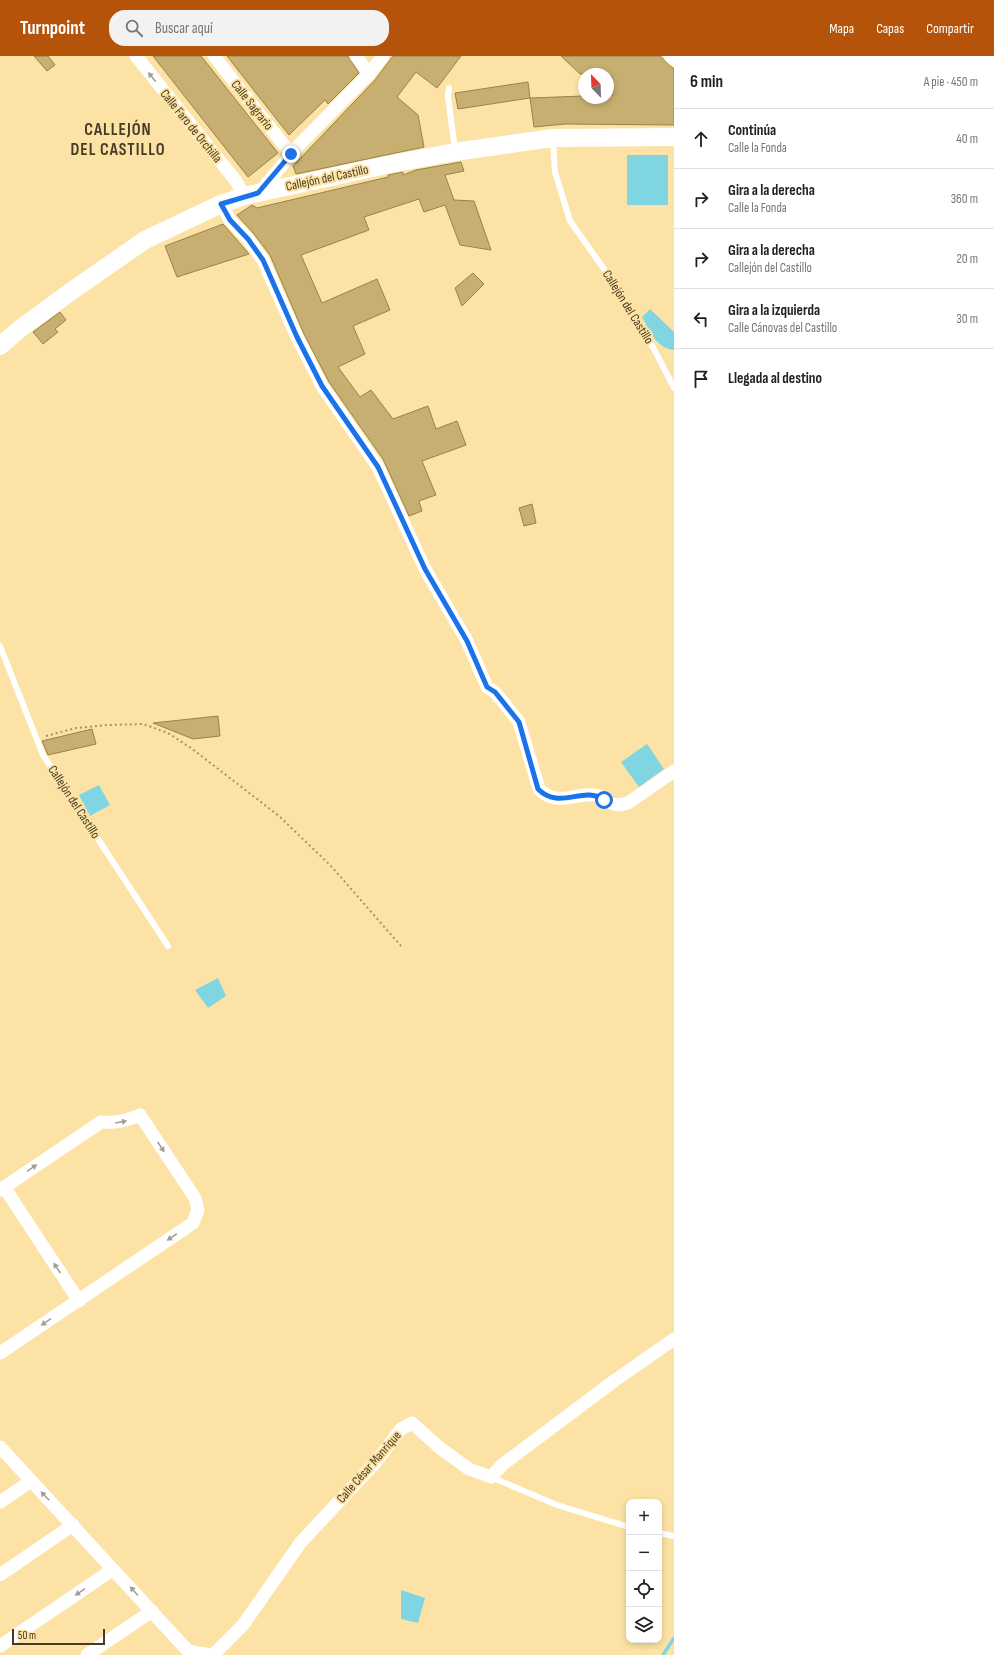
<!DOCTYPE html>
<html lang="es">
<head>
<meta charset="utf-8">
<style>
  body { margin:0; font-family:"Sofia Sans Condensed",sans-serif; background:#f2f2f2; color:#222 }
  .controls { position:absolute; right:12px; bottom:12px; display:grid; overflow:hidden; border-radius:8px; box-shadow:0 2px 6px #0003 }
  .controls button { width:36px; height:36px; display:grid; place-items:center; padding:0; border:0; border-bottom:1px solid #e0e0e0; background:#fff; color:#222; font:20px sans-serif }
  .compass { position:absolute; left:578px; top:12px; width:36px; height:36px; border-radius:50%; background:#fff; box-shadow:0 2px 6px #0003; rotate:337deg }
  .scale { position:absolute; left:12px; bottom:10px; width:93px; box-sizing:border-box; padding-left:4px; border:2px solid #463c23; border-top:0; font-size:11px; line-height:14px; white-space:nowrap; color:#463c23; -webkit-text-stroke:3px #fce2a5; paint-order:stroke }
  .stop { position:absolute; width:12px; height:12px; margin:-9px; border:3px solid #1a73e8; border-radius:50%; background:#fff }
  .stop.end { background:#1a73e8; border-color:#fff; box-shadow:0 1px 4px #0008 }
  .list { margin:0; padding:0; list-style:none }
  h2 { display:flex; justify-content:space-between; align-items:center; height:52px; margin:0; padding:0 16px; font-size:17px }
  h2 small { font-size:13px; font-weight:400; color:#767676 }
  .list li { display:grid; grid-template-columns:26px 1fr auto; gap:12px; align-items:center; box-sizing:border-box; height:60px; padding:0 16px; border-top:1px solid #e0e0e0 }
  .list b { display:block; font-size:15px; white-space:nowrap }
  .list p { margin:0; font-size:13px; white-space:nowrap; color:#767676 }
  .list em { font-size:13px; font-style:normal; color:#767676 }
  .icon { flex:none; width:22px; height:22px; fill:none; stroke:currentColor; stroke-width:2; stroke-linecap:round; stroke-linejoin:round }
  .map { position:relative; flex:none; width:674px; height:1599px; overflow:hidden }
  header { display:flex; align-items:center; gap:24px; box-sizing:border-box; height:56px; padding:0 20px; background:#b45309; color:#fff }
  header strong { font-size:19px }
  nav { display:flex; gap:22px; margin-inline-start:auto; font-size:14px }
  .search { width:280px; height:36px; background:#f2f2f2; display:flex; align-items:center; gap:10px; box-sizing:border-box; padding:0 14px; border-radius:16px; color:#767676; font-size:15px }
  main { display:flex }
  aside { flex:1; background:#fff }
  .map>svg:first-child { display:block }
</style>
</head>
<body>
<header>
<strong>Turnpoint</strong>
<div class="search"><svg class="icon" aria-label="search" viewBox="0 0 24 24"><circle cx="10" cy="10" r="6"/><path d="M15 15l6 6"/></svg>Buscar aquí</div>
<nav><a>Mapa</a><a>Capas</a><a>Compartir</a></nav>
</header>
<main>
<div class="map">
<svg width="674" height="1599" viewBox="0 0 674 1599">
  <rect width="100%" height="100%" fill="#fce2a5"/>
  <g fill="#7fd5e1">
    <rect x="627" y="99" width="41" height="50"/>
    <path d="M650,253L674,276V294C656,292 650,275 642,261Z"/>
    <polygon points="647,688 664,713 639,731 621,706"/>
    <polygon points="99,729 110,749 90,760 79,739"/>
    <polygon points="218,922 226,940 208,952 195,934"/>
    <polygon points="401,1534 425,1542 418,1567 401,1563"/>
  </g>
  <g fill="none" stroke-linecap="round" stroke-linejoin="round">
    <polyline stroke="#7fd5e1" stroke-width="3.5" points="663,1599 674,1582"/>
  </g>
  <g fill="#c7ae71" stroke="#9a8248">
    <polygon points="34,0 48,0 55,9 47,15"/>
    <polygon points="153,0 201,0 278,97 248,121"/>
    <polygon points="227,0 348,0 359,17 328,48 325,44 289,79"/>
    <polygon points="393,0 461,0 437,32 416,16 397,41 418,59 424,91 296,118 293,110 375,24"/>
    <polygon points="561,0 660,0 674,13 674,69 565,68 534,71 530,42 584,40 584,42 608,42 608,39 613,39 612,20 608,20 608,18 580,18"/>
    <polygon points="528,26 530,42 458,53 455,37"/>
    <polygon points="461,106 464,115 445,119 454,144 474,145 491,194 460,189 445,149 424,156 419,143 364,161 369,174 301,199 322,247 377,223 390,254 353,270 365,298 338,311 360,341 371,334 393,363 428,350 436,373 457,365 466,389 422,405 436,439 419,445 422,455 409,460 383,403 329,326 304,278 270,199 254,178 237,159 252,149 257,152 388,121 388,119 403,116 403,119 416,114"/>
    <polygon points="223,168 249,198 177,221 165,190"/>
    <polygon points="473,217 484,228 462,250 455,232"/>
    <polygon points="60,256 66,264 55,273 58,276 43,288 33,276"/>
    <polygon points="532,448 536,467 524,470 519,452"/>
    <polygon points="218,660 220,680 193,683 153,667"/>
    <polygon points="92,673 96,688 48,699 42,685"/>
  </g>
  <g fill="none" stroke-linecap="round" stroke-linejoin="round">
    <polyline stroke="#a59367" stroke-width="2" stroke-dasharray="2 3" stroke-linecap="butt" points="46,680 76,672 108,669 143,668 168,677 191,692 279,760 331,810 401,890"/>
    <g stroke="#fff" stroke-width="6">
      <polyline points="449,32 448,40 455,95"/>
      <polyline points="553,84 555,116 570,165 616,230 654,293 674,332"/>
      <polyline points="0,590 43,699 168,890"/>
      <polyline points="491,1421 557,1449 629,1471"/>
      <polyline points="659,1477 674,1480"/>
    </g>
    <g stroke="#fff" stroke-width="13">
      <polyline points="136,0 236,125 244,140"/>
      <polyline points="214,0 291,98"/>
      <polyline points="356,0 369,18"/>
      <polyline points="670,0 674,4"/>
      <polyline points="259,137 298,90 369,18 383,0"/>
      <path d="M221,148L230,164L248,183L263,204L297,281L322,330L378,411L425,513L467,585L487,631L495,636L519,666L539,733C556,751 574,737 595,739C609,741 607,753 628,747L674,715"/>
      <polyline points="4,1131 79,1245"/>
      <path d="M0,1134L101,1066C116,1067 126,1065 140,1059L195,1142L198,1154L193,1167L0,1297"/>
      <polyline points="0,1391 188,1595 210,1599"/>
      <polyline points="0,1446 31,1425"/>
      <polyline points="0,1519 73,1469"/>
      <polyline points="0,1590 112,1514"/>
      <polyline points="87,1599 152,1555"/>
      <polyline points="213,1599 243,1569 301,1486 375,1407 401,1373 412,1367 440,1392 469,1413 491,1421 502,1409 614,1325 674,1283"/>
    </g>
    <polyline stroke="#fff" stroke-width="18" points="0,290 21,272 73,234 145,184 221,148 244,140 391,108 455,96 553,82 674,81"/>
  </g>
  <defs><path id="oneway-solid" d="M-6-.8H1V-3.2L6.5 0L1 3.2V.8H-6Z"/></defs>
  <g fill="#a29e91">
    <use href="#oneway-solid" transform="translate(152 21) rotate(-128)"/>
    <use href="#oneway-solid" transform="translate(121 1066) rotate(-10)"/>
    <use href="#oneway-solid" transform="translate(161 1091) rotate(56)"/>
    <use href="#oneway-solid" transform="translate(32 1112) rotate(-34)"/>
    <use href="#oneway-solid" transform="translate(172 1181) rotate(146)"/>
    <use href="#oneway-solid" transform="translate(57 1212) rotate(-124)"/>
    <use href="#oneway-solid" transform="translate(46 1266) rotate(146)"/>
    <use href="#oneway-solid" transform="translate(45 1440) rotate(-134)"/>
    <use href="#oneway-solid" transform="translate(134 1535) rotate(-132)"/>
    <use href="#oneway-solid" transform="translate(80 1536) rotate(146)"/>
  </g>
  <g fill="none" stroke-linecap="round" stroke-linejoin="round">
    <path stroke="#1a73e8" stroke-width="5" d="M291,98L258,137L221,148L230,164L248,183L263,204L297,281L322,330L378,411L425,513L467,585L487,631L495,636L519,666L538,733C560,755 583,729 604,744"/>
  </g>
  <g text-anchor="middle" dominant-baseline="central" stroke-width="4" stroke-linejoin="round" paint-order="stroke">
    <g font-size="13" fill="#463c23" stroke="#fce2a5">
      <text transform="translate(252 49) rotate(52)">Calle Sagrario</text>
      <text transform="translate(191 70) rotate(51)">Calle Faro de Orchilla</text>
      <text transform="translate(327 122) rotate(-12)">Callejón del Castillo</text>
      <text transform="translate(628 251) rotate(58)">Callejón del Castillo</text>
      <text transform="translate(74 746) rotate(57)">Callejón del Castillo</text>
      <text transform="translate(369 1411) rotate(-49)">Calle César Manrique</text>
    </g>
    <g font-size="17" font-weight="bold" letter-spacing="1" fill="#463c23" stroke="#fce2a5">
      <text x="118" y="74">CALLEJÓN<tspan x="118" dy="20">DEL CASTILLO</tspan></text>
    </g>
  </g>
</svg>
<div class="controls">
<button>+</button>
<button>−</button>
<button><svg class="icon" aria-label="locate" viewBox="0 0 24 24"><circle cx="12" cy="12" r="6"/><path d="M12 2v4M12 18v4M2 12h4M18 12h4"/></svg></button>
<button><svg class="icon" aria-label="layers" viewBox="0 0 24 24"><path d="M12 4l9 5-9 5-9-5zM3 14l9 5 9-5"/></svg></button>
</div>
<svg class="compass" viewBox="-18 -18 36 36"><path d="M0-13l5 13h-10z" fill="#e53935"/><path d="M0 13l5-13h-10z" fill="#767676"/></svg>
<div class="scale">50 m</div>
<div class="stop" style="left:604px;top:744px"></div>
<div class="stop end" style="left:291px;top:98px"></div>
</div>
<aside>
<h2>6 min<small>A pie · 450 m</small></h2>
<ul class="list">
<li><svg class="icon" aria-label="ahead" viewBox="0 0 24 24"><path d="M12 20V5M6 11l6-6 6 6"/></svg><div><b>Continúa</b><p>Calle la Fonda</p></div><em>40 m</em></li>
<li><svg class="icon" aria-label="right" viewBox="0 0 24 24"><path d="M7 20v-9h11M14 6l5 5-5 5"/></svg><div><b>Gira a la derecha</b><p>Calle la Fonda</p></div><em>360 m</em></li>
<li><svg class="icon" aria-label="right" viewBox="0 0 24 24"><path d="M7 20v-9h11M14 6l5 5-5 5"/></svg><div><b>Gira a la derecha</b><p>Callejón del Castillo</p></div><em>20 m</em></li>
<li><svg class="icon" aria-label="left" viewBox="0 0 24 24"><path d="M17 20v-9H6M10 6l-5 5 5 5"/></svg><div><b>Gira a la izquierda</b><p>Calle Cánovas del Castillo</p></div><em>30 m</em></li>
<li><svg class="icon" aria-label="arrive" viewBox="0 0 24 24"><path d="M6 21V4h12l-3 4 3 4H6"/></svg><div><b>Llegada al destino</b></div></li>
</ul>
</aside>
</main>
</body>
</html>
